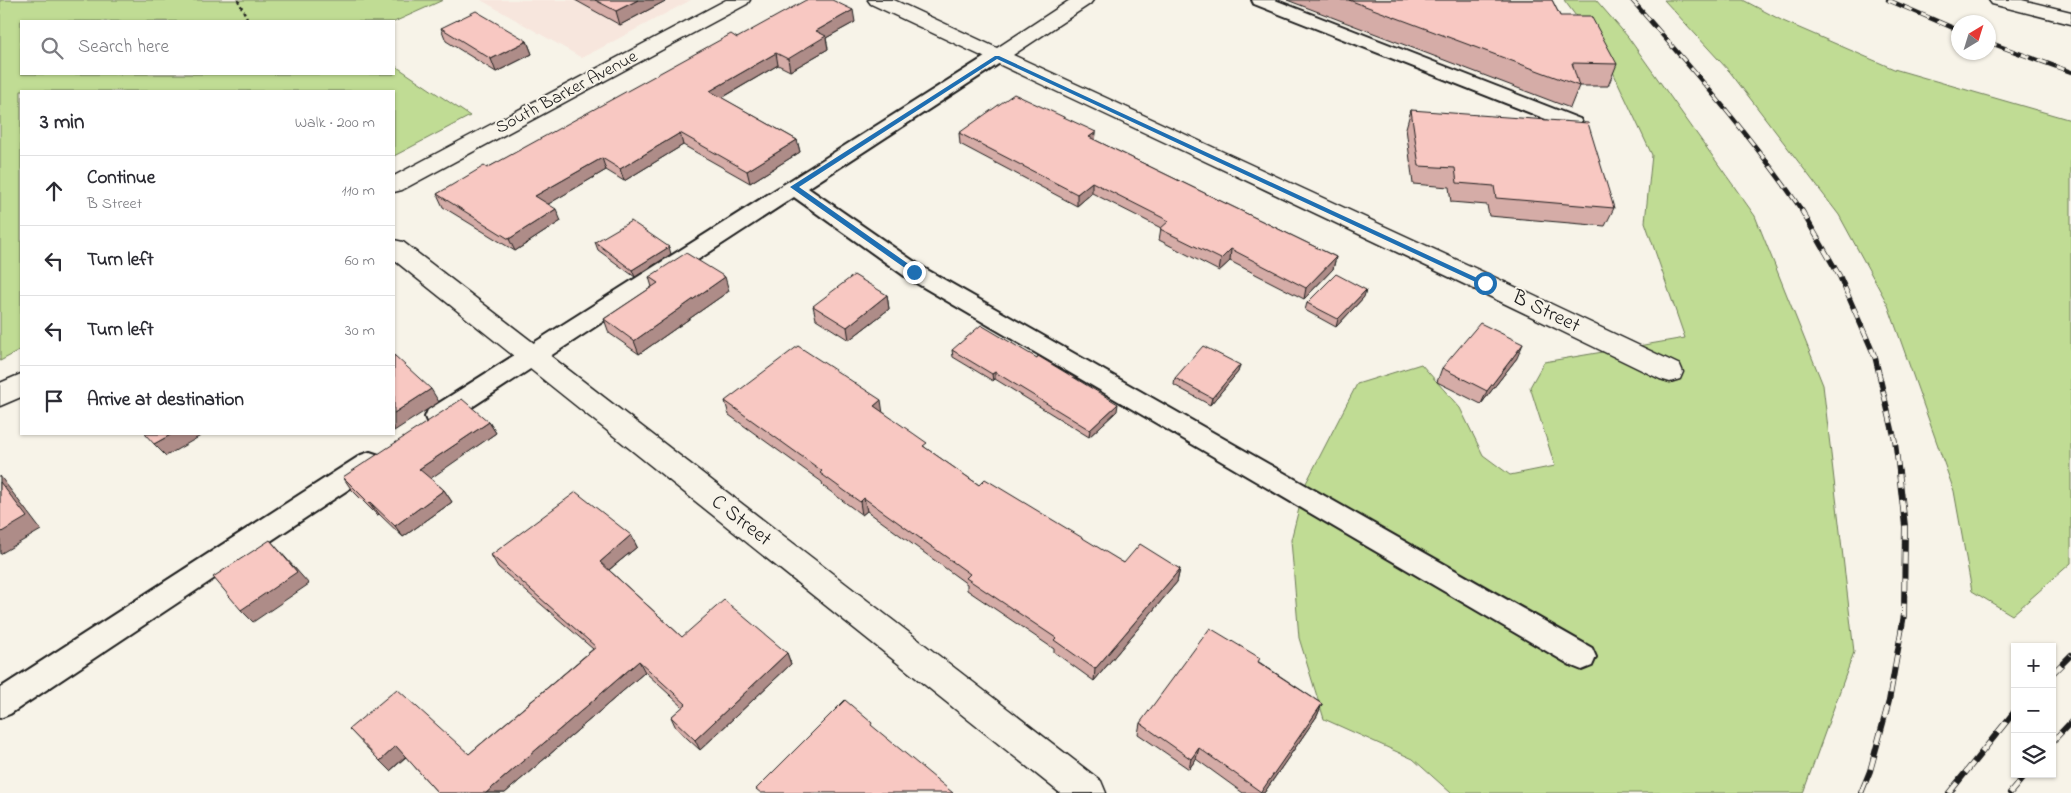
<!DOCTYPE html>
<html lang="en">
<head>
<meta charset="utf-8">
<style>
  body { margin:0; font-family:"Indie Flower",sans-serif; background:#f2f2f3; color:#2b2b33 }
  .controls { position:absolute; right:15px; bottom:15px; display:grid; overflow:hidden; border-radius:0px; box-shadow:0 1px 4px #0004 }
  .controls button { width:45px; height:45px; display:grid; place-items:center; padding:0; border:0; border-bottom:1px solid #e1e1e2; background:#fff; color:#2b2b33; font:25px sans-serif }
  .compass { position:absolute; left:1951px; top:15px; width:45px; height:45px; border-radius:50%; background:#fff; box-shadow:0 1px 4px #0004; rotate:38deg }
  .stop { position:absolute; width:15px; height:15px; margin:-11px; border:4px solid #1f6fb2; border-radius:50%; background:#fff }
  .stop.end { background:#1f6fb2; border-color:#fff; box-shadow:0 1px 5px #0008 }
  .list { margin:0; padding:0; list-style:none }
  h2 { display:flex; justify-content:space-between; align-items:center; height:65px; margin:0; padding:0 20px; font-size:21px }
  h2 small { font-size:16px; font-weight:400; color:#7c7c81 }
  .list li { display:grid; grid-template-columns:32px 1fr auto; gap:15px; align-items:center; box-sizing:border-box; height:70px; padding:0 20px; border-top:1px solid #e1e1e2 }
  .list b { display:block; font-size:19px; white-space:nowrap }
  .list p { margin:0; font-size:16px; white-space:nowrap; color:#7c7c81 }
  .list em { font-size:16px; font-style:normal; color:#7c7c81 }
  .icon { flex:none; width:28px; height:28px; fill:none; stroke:currentColor; stroke-width:2; stroke-linecap:round; stroke-linejoin:round }
  .map { position:relative; flex:none; width:2071px; height:793px; overflow:hidden }
  .search { position:absolute; background:#fff; box-shadow:0 1px 4px #0004; left:20px; top:20px; width:375px; height:55px; display:flex; align-items:center; gap:12px; box-sizing:border-box; padding:0 18px; border-radius:0px; color:#7c7c81; font-size:19px }
  .panel { position:absolute; background:#fff; box-shadow:0 1px 4px #0004; left:20px; top:90px; width:375px; height:345px; border-radius:0px }
  .map>svg:first-child { display:block }
</style>
</head>
<body>
<div class="map">
<svg width="2071" height="793" viewBox="0 0 2071 793">
  <rect width="100%" height="100%" fill="#f7f3e8"/>
  <filter id="ink" filterUnits="userSpaceOnUse"><feTurbulence type="fractalNoise" baseFrequency=".02" numOctaves="2"/><feDisplacementMap in="SourceGraphic" scale="10" xChannelSelector="R" yChannelSelector="G"/><feConvolveMatrix kernelMatrix="1 2 1 2 8 2 1 2 1" color-interpolation-filters="sRGB"/></filter>
  <g filter="url(#ink)">
    <polygon fill="#f7e6dd" points="481,0 691,0 582,58"/>
    <g fill="#c0dc94" stroke="#6e7c58">
      <polygon points="0,0 443,0 394,22 21,21 21,74 394,74 394,65 470,116 394,156 394,91 21,91 21,350 0,361"/>
      <polygon points="1564,0 1596,0 1628,37 1755,216 1823,385 1854,652 1803,793 1451,793 1413,759 1324,719 1299,638 1291,540 1305,485 1357,384 1421,364 1460,408 1483,455 1510,475 1555,466 1530,387 1544,362 1685,338 1645,222 1652,155 1605,55"/>
      <polygon points="1664,0 1743,0 1783,21 1894,69 2071,120 2071,563 2012,615 1972,591 1954,491 1888,305 1839,215 1730,72"/>
    </g>
    <g fill="none" stroke-linecap="round" stroke-linejoin="round">
      <defs>
        <g id="service">
          <polygon points="1252,0 1275,0 1580,119 1582,123 1580,127 1573,129 1566,127 1254,4"/>
          <polygon points="997,52 1003,53 1006,57 1003,61 808,188 922,267 1592,648 1596,657 1592,666 1582,670 1572,666 906,277 794,197 446,424 437,426 428,424 425,417 428,410 991,53"/>
          <polygon points="370,452 379,455 382,462 379,469 10,714 0,718 0,688 361,455"/>
        </g>
        <g id="minor">
          <path d="M868,0H894L997,48L1070,0H1093L1090,4L1013,55L1494,277L1680,365L1683,372L1680,379L1670,382L1660,379C1399,251 1134,128 871,4Z"/>
          <polygon points="394,240 403,242 1101,781 1106,793 1060,793 394,260"/>
        </g>
        <g id="secondary">
          <polygon points="726,0 750,0 747,4 402,190 394,192 394,176"/>
          <polygon points="1989,0 2022,0 2071,12 2071,24 1992,4"/>
          <polygon points="21,374 21,397 0,406 0,383"/>
        </g>
      </defs>
      <use href="#service" stroke="#1c1c1c" stroke-width="4"/>
      <use href="#minor" stroke="#1c1c1c" stroke-width="3"/>
      <use href="#secondary" stroke="#1c1c1c" stroke-width="3"/>
      <polyline stroke="#1c1c1c" stroke-width="2.5" stroke-dasharray="3 3" stroke-linecap="butt" points="238,0 247,18"/>
      <use href="#service" fill="#f7f3e8" fill-rule="evenodd"/>
      <use href="#minor" fill="#f7f3e8" fill-rule="evenodd"/>
      <use href="#secondary" fill="#f7f3e8" fill-rule="evenodd"/>
      <defs>
        <g id="rail-far2">
          <path d="M1632,0C1692,69 1752,137 1803,212"/>
          <polyline points="1888,0 1958,30"/>
          <polyline points="1988,42 2071,72"/>
        </g>
        <polyline id="rail-far1" points="1802,211 1840,277 1875,357 1895,441 1899,473"/>
        <g id="rail">
          <polyline points="2052,674 2071,655"/>
          <polyline points="2052,742 2071,722"/>
          <polyline points="1861,793 1870,771 1889,701 1904,615 1905,526 1899,472"/>
          <polyline points="1949,793 2015,711"/>
          <polyline points="2010,793 2026,774"/>
        </g>
      </defs>
      <use href="#rail-far2" stroke="#1c1c1c" stroke-width="4.5"/>
      <use href="#rail-far1" stroke="#1c1c1c" stroke-width="5.5"/>
      <use href="#rail" stroke="#1c1c1c" stroke-width="6"/>
      <use href="#rail-far2" stroke="#f7f3e8" stroke-width="3" stroke-dasharray="9" stroke-linecap="butt"/>
      <use href="#rail-far1" stroke="#f7f3e8" stroke-width="4" stroke-dasharray="11" stroke-linecap="butt"/>
      <use href="#rail" stroke="#f7f3e8" stroke-width="4.5" stroke-dasharray="13" stroke-linecap="butt"/>
    </g>
    <g fill="#d5aca7" stroke="#1c1c1c">
      <polygon points="575,0 667,0 620,25"/>
      <polygon points="1287,0 1552,0 1560,16 1617,64 1608,86 1579,86 1570,108"/>
      <polygon points="855,22 826,38 828,49 790,71 778,65 722,98 797,140 800,152 750,183 683,145 624,181 606,170 548,204 561,221 515,251 443,207 437,194 737,38"/>
      <polygon points="441,28 527,41 532,54 496,72 446,41"/>
      <polygon points="1411,110 1614,208 1605,226 1489,216 1487,205 1451,202 1449,187 1413,184 1406,128"/>
      <polygon points="1096,132 1095,140 1336,257 1333,269 1304,299 1230,261 1219,271 1159,240 1161,228 1092,193 1077,206 960,144 959,133"/>
      <polygon points="595,242 671,254 635,277 598,250"/>
      <polygon points="649,277 729,291 639,354 609,333 604,319 652,287"/>
      <polygon points="887,295 889,309 849,340 816,319 813,306"/>
      <polygon points="1364,297 1336,327 1305,310 1307,303"/>
      <polygon points="952,350 1037,358 1117,411 1089,437 995,379 993,381 953,357"/>
      <polygon points="1517,358 1481,404 1437,382 1442,368"/>
      <polygon points="1240,365 1238,372 1210,405 1174,385 1175,378"/>
      <polygon points="725,401 883,412 927,449 979,485 1124,563 1180,569 1177,582 1094,681 1054,652 1054,649 967,590 967,584 867,511 862,515 823,486 822,482 729,415"/>
      <polygon points="489,422 496,433 430,478 444,490 452,502 403,537 379,514 377,515 351,489 343,477"/>
      <polygon points="631,535 637,547 609,570 682,637 787,653 791,664 700,750 676,728 671,717 683,707 645,672 505,793 438,793 406,757 390,771 349,729 469,754 593,649 498,567 491,555"/>
      <polygon points="1259,662 1322,704 1317,716 1264,793 1243,793 1196,759 1189,769 1138,734 1140,723"/>
    </g>
    <g fill="#ae8c88" stroke="#1c1c1c">
      <polygon points="638,0 667,0 620,25 616,11"/>
      <polygon points="853,10 855,22 826,38 828,49 790,71 788,59 816,31"/>
      <polygon points="527,41 532,54 496,72 491,59"/>
      <polygon points="776,53 778,65 713,103 710,91"/>
      <polygon points="1096,132 1095,143 1089,137"/>
      <polygon points="680,133 683,145 624,181 620,169"/>
      <polygon points="797,140 800,152 750,183 747,171"/>
      <polygon points="602,158 606,170 540,209 535,196"/>
      <polygon points="1092,182 1092,193 1077,206 1077,194"/>
      <polygon points="556,209 561,221 515,251 509,239"/>
      <polygon points="669,247 671,254 635,277 632,270"/>
      <polygon points="1231,249 1230,261 1219,271 1221,259"/>
      <polygon points="1336,257 1333,269 1304,299 1306,288"/>
      <polygon points="725,277 729,291 639,354 634,341"/>
      <polygon points="1366,290 1364,297 1336,327 1338,319"/>
      <polygon points="887,295 889,309 849,340 847,327"/>
      <polygon points="1523,344 1517,358 1481,404 1487,391"/>
      <polygon points="1240,365 1238,372 1210,405 1212,398"/>
      <polygon points="995,372 995,379 993,381 992,374"/>
      <polygon points="431,389 439,402 394,431 394,413"/>
      <polygon points="881,400 883,414 874,406"/>
      <polygon points="1118,404 1117,411 1089,437 1090,430"/>
      <polygon points="489,422 496,433 427,481 419,469"/>
      <polygon points="172,434 204,434 166,456 154,444"/>
      <polygon points="0,476 41,530 0,554"/>
      <polygon points="444,490 452,502 403,537 395,526"/>
      <polygon points="864,498 867,511 862,515 860,502"/>
      <polygon points="370,502 379,514 377,515 369,503"/>
      <polygon points="631,535 637,547 605,573 600,562"/>
      <polygon points="270,540 309,584 253,622 241,610"/>
      <polygon points="1180,569 1177,582 1094,681 1095,669"/>
      <polygon points="787,653 791,664 700,750 695,740"/>
      <polygon points="639,661 645,672 505,793 486,793"/>
      <polygon points="1322,704 1317,716 1264,793 1260,793"/>
      <polygon points="396,746 406,756 390,771 380,761"/>
      <polygon points="1199,748 1196,759 1189,769 1191,759"/>
    </g>
    <g fill="#f8c8c2" stroke="#1c1c1c">
      <polygon points="595,0 638,0 616,11"/>
      <polygon points="806,0 832,0 853,10 816,31 826,36 788,59 776,53 710,91 797,140 747,171 680,133 620,169 602,158 535,196 556,209 509,239 437,194 484,166 487,168 731,34 737,38"/>
      <polygon points="1349,0 1552,0 1560,16 1591,16 1617,64 1572,63 1579,86"/>
      <polygon points="476,11 527,41 491,59 441,28"/>
      <polygon points="1014,94 1096,132 1089,137 1336,257 1306,288 1231,249 1221,259 1160,229 1169,221 1092,182 1077,194 959,133"/>
      <polygon points="1411,110 1588,123 1614,208 1496,198 1494,186 1457,183 1455,168 1419,166"/>
      <polygon points="631,221 669,247 632,270 595,242"/>
      <polygon points="686,253 725,277 634,341 604,319 658,283 649,277"/>
      <polygon points="1336,274 1366,290 1338,319 1307,303"/>
      <polygon points="854,275 887,295 847,327 813,306"/>
      <polygon points="1480,323 1523,344 1487,391 1442,368"/>
      <polygon points="981,325 1037,358 1038,356 1118,404 1090,430 995,372 992,374 952,350"/>
      <polygon points="798,346 881,400 874,406 927,443 923,446 979,485 985,479 1124,563 1140,544 1180,569 1095,669 1054,640 1056,638 966,578 970,574 864,498 860,502 820,473 822,471 725,401"/>
      <polygon points="1203,346 1240,365 1212,398 1175,378"/>
      <polygon points="394,355 431,389 394,413"/>
      <polygon points="462,399 489,422 419,469 444,490 395,526 370,502 369,503 343,477"/>
      <polygon points="145,434 172,434 154,444"/>
      <polygon points="0,482 27,517 0,533"/>
      <polygon points="576,492 631,535 600,562 682,637 724,600 787,653 695,740 671,717 686,704 639,661 486,793 438,793 396,746 380,761 349,729 397,689 469,754 596,647 491,555"/>
      <polygon points="270,540 297,572 241,610 213,577"/>
      <polygon points="1210,628 1260,658 1258,662 1322,704 1261,792 1199,748 1191,759 1140,723"/>
      <polygon points="845,700 872,723 871,725 953,793 761,793 756,789"/>
    </g>
  </g>
  <polygon fill="#1f6fb2" points="995,56 999,56 1488,283 1482,285 997,59 799,187 917,270 917,273 912,273 790,187"/>
  <g text-anchor="middle" dominant-baseline="central" stroke-width="4" stroke-linejoin="round" paint-order="stroke">
    <g font-size="18" fill="#1c1c1c" stroke="#f7f3e8">
      <text transform="translate(567 93) rotate(-28)">South Barker Avenue</text>
    </g>
    <g font-size="21" fill="#1c1c1c" stroke="#f7f3e8">
      <text transform="translate(1546 312) rotate(26)">B Street</text>
      <text transform="translate(741 521) rotate(38)">C Street</text>
    </g>
  </g>
</svg>
<div class="controls">
<button>+</button>
<button>−</button>
<button><svg class="icon" aria-label="layers" viewBox="0 0 24 24"><path d="M12 4l9 5-9 5-9-5zM3 14l9 5 9-5"/></svg></button>
</div>
<svg class="compass" viewBox="-18 -18 36 36"><path d="M0-13l5 13h-10z" fill="#e53935"/><path d="M0 13l5-13h-10z" fill="#7c7c81"/></svg>
<div class="stop" style="left:1485px;top:283px"></div>
<div class="stop end" style="left:914px;top:272px"></div>
<div class="search"><svg class="icon" aria-label="search" viewBox="0 0 24 24"><circle cx="10" cy="10" r="6"/><path d="M15 15l6 6"/></svg>Search here</div>
<section class="panel">
<h2>3 min<small>Walk · 200 m</small></h2>
<ul class="list">
<li><svg class="icon" aria-label="ahead" viewBox="0 0 24 24"><path d="M12 20V5M6 11l6-6 6 6"/></svg><div><b>Continue</b><p>B Street</p></div><em>110 m</em></li>
<li><svg class="icon" aria-label="left" viewBox="0 0 24 24"><path d="M17 20v-9H6M10 6l-5 5 5 5"/></svg><div><b>Turn left</b></div><em>60 m</em></li>
<li><svg class="icon" aria-label="left" viewBox="0 0 24 24"><path d="M17 20v-9H6M10 6l-5 5 5 5"/></svg><div><b>Turn left</b></div><em>30 m</em></li>
<li><svg class="icon" aria-label="arrive" viewBox="0 0 24 24"><path d="M6 21V4h12l-3 4 3 4H6"/></svg><div><b>Arrive at destination</b></div></li>
</ul>
</section>
</div>
</body>
</html>
